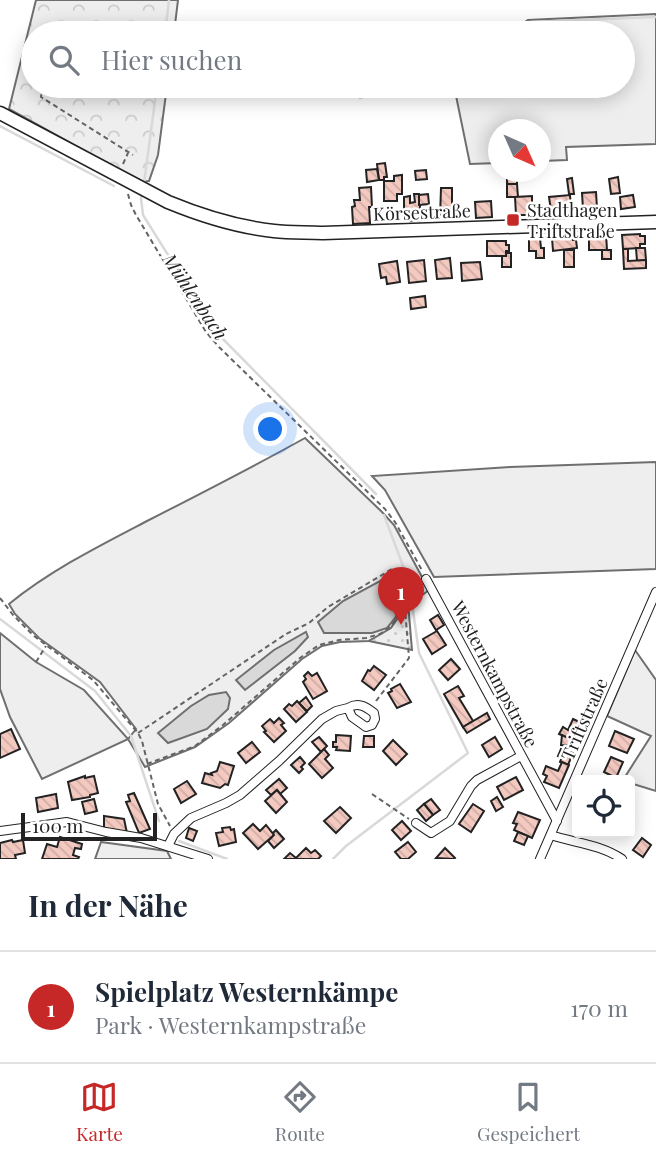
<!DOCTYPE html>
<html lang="de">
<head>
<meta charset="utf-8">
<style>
  body { margin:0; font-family:"Playfair Display",serif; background:#f6f6f7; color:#1f2937 }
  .controls { position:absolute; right:21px; bottom:21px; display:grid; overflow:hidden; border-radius:7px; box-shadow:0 4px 18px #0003 }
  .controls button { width:63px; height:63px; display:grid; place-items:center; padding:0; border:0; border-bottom:2px solid #e0e1e3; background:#fff; color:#1f2937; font:35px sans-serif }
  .compass { position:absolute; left:488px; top:119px; width:63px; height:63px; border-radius:50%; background:#fff; box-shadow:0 4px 18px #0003; rotate:135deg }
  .scale { position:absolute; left:21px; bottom:18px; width:136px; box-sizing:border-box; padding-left:7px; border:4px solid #222; border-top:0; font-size:19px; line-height:24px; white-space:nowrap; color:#222; -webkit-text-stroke:5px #fff; paint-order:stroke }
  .you { position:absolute; left:271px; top:430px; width:24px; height:24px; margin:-18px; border:5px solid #fff; border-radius:50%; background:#1a73e8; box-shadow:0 0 0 10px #1a73e833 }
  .badge { display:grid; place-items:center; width:46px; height:46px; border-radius:50%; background:#c62828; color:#fff; font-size:23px; font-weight:700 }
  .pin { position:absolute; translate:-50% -58px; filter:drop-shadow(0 2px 4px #0008) }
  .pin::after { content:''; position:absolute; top:37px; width:24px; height:21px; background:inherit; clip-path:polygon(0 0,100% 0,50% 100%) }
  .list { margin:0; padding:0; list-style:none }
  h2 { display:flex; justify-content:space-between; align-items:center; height:91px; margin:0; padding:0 28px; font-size:30px }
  h2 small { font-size:23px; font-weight:400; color:#747a83 }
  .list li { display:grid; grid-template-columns:46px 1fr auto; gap:21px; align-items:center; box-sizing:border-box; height:112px; padding:0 28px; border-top:2px solid #e0e1e3 }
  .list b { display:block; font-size:26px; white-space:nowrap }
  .list p { margin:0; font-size:23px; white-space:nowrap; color:#747a83 }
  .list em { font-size:23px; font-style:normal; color:#747a83 }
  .icon { flex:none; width:38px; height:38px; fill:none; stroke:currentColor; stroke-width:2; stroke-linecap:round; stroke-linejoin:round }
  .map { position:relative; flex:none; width:656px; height:859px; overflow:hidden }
  .search { position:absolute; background:#fff; box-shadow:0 4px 18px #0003; left:21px; right:21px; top:21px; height:77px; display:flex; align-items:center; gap:18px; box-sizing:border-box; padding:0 24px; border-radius:38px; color:#747a83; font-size:26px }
  .sheet { height:203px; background:#fff }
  nav { display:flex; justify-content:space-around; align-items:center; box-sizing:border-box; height:98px; border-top:2px solid #e0e1e3; background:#fff; font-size:19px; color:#747a83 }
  nav a { display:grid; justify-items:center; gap:4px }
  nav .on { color:#c62828 }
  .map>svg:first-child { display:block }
</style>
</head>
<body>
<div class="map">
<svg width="656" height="859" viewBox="0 0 656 859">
  <defs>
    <pattern id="forest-crowns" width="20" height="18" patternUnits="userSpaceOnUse" patternTransform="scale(1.75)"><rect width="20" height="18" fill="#eee"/><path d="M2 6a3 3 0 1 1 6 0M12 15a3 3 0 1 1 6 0" fill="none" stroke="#ccc"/></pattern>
    <pattern id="park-dots" width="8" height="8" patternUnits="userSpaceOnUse" patternTransform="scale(1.75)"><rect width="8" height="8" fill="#eee"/><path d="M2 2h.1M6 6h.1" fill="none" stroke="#ccc" stroke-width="1.8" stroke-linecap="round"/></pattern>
    <pattern id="building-back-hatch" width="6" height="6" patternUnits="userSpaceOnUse" patternTransform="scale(1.75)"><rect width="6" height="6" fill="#f3c9c0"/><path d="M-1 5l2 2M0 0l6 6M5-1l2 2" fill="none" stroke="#d0aca5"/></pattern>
  </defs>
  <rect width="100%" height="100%" fill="#fff"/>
  <g fill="#eee" stroke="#6f6f6f" stroke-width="2">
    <polygon points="656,14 656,144 566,147 567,160 541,161 540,130 498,130 498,163 470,164 454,86 623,86 623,33 499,33 513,30 528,20"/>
    <path d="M305,438L382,512L394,525L429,590L414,601L408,603L391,628L383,634L369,641L340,642L322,646L302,659L229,723L195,747L145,767L128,739L42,779L10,717L0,689V633L36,662L84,690L128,739L136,729L100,682L39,638L15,614L9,604C51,570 99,546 147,521C200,494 253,467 305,438Z"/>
    <polygon points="656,462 656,569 434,577 385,490 372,476 510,467"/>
    <polygon points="635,650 656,680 656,791 630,783 630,780 623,780 651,736 607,716"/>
    <polygon points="101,842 167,851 171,859 95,859"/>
  </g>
  <polygon fill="url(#forest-crowns)" stroke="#6f6f6f" stroke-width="2" points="36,0 178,0 174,33 33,33 33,86 167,86 158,155 149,181 141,182 9,109"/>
  <polygon fill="url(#park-dots)" stroke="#6f6f6f" stroke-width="2" points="408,603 412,650 369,641 391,628"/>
  <g fill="#d9d9d9" stroke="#6f6f6f" stroke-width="2">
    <polygon points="391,575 399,589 396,617 387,628 372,633 324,633 318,622 343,601"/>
    <polygon points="306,632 308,637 295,651 245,690 236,680 274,650"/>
    <polygon points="226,692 230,698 228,709 207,729 168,743 158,733 191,706 209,695"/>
  </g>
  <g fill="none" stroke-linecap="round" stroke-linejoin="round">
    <g stroke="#d9d9d9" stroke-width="2.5">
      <polyline points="165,33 169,0"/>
      <polyline points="511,33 530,22 656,17"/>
      <polyline points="360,98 391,86"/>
      <polyline points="0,126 114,186"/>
      <polyline points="144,183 157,86"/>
      <polyline points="142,193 141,198 143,215 217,333 376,494"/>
      <polyline points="0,619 95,691 131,736 159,821"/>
      <polyline points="179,841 227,859"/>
      <polyline points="333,859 346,846 468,753 419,653 409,582 384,515"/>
    </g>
  </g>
  <g fill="url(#building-back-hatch)" stroke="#222" stroke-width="2">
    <polygon points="385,163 387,177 384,177 384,180 379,180 377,164"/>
    <polygon points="377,169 379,180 367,182 366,170"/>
    <polygon points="426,170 427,179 416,180 415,171"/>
    <polygon points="402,175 402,194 397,194 397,201 384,201 384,181 394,181 394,176"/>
    <rect x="507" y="176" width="10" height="8"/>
    <polygon points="618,177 620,193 611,194 609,179"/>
    <polygon points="572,178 574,194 569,194 567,179"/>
    <polygon points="507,184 517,184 518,197 507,197"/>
    <polygon points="371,187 372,207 369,207 370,223 353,224 352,207 355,206 354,200 360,200 359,188"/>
    <polygon points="441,188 452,188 452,203 456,203 456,218 440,218"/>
    <polygon points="596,192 597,208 583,209 582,193"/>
    <polygon points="414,194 419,194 421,220 404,221 404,197 410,196 410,203 415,202"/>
    <polygon points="428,194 429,204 419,205 419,195"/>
    <polygon points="570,195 571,209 551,211 549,197"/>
    <polygon points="633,195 635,207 621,209 620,197"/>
    <polygon points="532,196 532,215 516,215 515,197"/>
    <polygon points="491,201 492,217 476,218 475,202"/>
    <polygon points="606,234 607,250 589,250 589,235"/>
    <polygon points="640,234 640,236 645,236 645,244 640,244 640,248 623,249 622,235"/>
    <polygon points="573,236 573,240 576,240 577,248 553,251 552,238"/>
    <polygon points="529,238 540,238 541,248 544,248 544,258 536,258 536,251 529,251"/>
    <polygon points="487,241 506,241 506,245 509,245 509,251 506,251 506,256 487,256"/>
    <polygon points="636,248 645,248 646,260 637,261"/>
    <polygon points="623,249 628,249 628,261 646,260 646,268 624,269"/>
    <rect x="564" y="250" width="10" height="17"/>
    <rect x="602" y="250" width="9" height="9"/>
    <polygon points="506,253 511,253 511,267 502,267 502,256 506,256"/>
    <polygon points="450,258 452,278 437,279 435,260"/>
    <polygon points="424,260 426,281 409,283 407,262"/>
    <polygon points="397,261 400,282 387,284 386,277 381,278 379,264"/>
    <polygon points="480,262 482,279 462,281 461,263"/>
    <polygon points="425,296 426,307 411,309 410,298"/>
    <polygon points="438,615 444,625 436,630 430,620"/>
    <polygon points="437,631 446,645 432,654 423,639"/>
    <polygon points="451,659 460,669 448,680 439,670"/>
    <polygon points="374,666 386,675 374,690 362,681 368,670 370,671"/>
    <polygon points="308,672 312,676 317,673 327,691 313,699 303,682 306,679 304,676"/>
    <polygon points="400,684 411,702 397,708 388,693 392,691 391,689"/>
    <polygon points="458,686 464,696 459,698 473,721 463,727 444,694"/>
    <polygon points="306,697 312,706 307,711 299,703"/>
    <polygon points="297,701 307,712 296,722 284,709 289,704 292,706"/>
    <polygon points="487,713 490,719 467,733 463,727"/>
    <polygon points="279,718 284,723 281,725 286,731 274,742 264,732 266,731 262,726 270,719 274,723"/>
    <polygon points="573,719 586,725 580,737 575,735 572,740 559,734 563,727 568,730"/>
    <polygon points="11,729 20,749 0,758 0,734"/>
    <polygon points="615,731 634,739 627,753 609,746"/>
    <polygon points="336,735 351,736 350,751 336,750 337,747 333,747 333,742 336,742"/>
    <polygon points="562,735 572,740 571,746 561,745"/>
    <polygon points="364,736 374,736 374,747 363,747"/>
    <polygon points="319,737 327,746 321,752 312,742"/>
    <polygon points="495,737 502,749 489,757 482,745"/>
    <polygon points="393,740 407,754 396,765 383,751"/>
    <polygon points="252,742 260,752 246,763 238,753"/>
    <polygon points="324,749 329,755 325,759 333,768 322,778 309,764"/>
    <polygon points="561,749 573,753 568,765 560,762 562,757 558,756"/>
    <polygon points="300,757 305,763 301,767 303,769 299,773 291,765"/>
    <polygon points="611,757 623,762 616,778 604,772"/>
    <polygon points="220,762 234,766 228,785 225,784 220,788 202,783 205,773 212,775 211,773 217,771"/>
    <polygon points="562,762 569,765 559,788 544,782 547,776 543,774 546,766 558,771"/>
    <polygon points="85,776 85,778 94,776 98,793 90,795 90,797 72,800 68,782"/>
    <polygon points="516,777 523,790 504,800 497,787"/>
    <polygon points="279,779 287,788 280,794 277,790 271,795 266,790"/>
    <polygon points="187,781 196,794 181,803 174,789"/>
    <polygon points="277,790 287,802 276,813 265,801"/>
    <polygon points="134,793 150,829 139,833 126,802 130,801 128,795"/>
    <polygon points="56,794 58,808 38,812 36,798"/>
    <polygon points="497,797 503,807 496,811 491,801"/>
    <polygon points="94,799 97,811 85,814 82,802"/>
    <polygon points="431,799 440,810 433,815 424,804"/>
    <polygon points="424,804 433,815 426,821 417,810"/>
    <polygon points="473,804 484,811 471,832 459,824"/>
    <polygon points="340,807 351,818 336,833 324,821"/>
    <polygon points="518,812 540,820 532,838 514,830 517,824 513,823"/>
    <polygon points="104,816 124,819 127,833 104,829"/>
    <polygon points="402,821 411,831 401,840 392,830"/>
    <polygon points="253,824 260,831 266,825 274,835 258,849 243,833"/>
    <polygon points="230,827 231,830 234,829 236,842 219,846 216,833 223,832 222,828"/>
    <polygon points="189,828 197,831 193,841 186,838"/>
    <polygon points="276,830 284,839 274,848 268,841 274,835 273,833"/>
    <polygon points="518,832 528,836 524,845 514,841"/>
    <polygon points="60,837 82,844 81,849 75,848 73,855 79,857 78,859 42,859 47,844 57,847"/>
    <polygon points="642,838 651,845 643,857 633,850"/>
    <polygon points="12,840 13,842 23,840 25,853 15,855 16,859 0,859 0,843"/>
    <polygon points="408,842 416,852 408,859 401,859 395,852"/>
    <polygon points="306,848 311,853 315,850 321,856 318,859 284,859 290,853 296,858"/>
    <polygon points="445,848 455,858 454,859 436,858"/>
  </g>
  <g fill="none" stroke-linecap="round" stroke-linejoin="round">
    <defs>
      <g id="street">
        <polyline points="426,579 557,821"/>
        <polyline points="416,823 431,833 450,821 471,786 477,780 521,756"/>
        <polyline points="0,831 67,822 106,832 141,838 208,859"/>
        <path d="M551,835C574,843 600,844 622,859"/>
        <path d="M168,846L174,834L191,818L226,803L240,795L279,761L322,719L336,711L348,708L352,717L366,727L372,725L375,719L374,713C365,706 358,702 348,708"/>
        <polyline points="540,859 656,592"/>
      </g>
      <path id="secondary" d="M0,113L168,202C202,216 237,227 274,231C290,233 307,232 323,233L656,222"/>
    </defs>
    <use href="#street" stroke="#222" stroke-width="10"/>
    <use href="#secondary" stroke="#222" stroke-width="15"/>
    <g stroke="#646464" stroke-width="2" stroke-dasharray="5 3.5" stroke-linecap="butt">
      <polyline points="42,86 41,97 133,155"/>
      <polyline points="123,164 128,153"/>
      <polyline points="128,194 131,205 136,215 206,332 219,347 385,509 395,522 423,572"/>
      <polyline points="0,598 13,615 34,636 93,680 138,733 142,741 158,804 170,826"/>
      <polyline points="408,600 423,590"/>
      <polyline points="36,662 46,646"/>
      <polyline points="376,701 409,658 405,609 407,601 408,600 403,598"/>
      <path d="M138,733L286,634L309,623L328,607L392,569C404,591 403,594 396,618"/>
      <polyline points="147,764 195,746 223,725 300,658 319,645 339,640 366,638 380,634 390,627 405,609"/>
      <polyline points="372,794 409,819"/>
    </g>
    <use href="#street" stroke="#fff" stroke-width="8"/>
    <use href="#secondary" stroke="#fff" stroke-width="12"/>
  </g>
  <rect fill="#c62828" stroke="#fff" stroke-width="2.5" x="506" y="213" width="14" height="14" rx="3.5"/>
  <g text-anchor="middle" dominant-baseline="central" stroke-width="5" stroke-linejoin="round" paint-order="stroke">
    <g font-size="18" fill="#222" stroke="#fff" text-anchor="start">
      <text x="527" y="210">Stadthagen<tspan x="527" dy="21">Triftstraße</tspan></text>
    </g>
    <g font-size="18" fill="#222" stroke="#fff">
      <text transform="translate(422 212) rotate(-2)">Körsestraße</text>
      <text transform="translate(495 674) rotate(62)">Westernkampstraße</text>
      <text transform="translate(584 719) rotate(-66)">Triftstraße</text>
    </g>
    <g font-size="19" font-style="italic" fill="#222" stroke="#fff">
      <text transform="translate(196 296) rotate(56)">Mühlenbach</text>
    </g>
  </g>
</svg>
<div class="controls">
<button><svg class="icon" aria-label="locate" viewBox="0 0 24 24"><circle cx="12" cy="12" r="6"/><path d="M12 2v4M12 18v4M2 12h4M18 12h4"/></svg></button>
</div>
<svg class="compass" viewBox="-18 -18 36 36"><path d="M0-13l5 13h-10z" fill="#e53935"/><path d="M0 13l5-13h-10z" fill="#747a83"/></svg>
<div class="scale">100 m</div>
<div class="you"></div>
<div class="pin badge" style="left:401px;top:625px">1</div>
<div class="search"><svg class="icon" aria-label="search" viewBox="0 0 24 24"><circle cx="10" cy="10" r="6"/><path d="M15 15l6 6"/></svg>Hier suchen</div>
</div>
<section class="sheet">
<h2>In der Nähe<small></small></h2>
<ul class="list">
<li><span class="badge">1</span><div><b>Spielplatz Westernkämpe</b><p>Park · Westernkampstraße</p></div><em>170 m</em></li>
</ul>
</section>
<nav>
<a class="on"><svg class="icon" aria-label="map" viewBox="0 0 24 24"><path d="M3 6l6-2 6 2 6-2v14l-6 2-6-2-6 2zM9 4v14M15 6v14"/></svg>Karte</a>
<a><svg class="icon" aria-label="directions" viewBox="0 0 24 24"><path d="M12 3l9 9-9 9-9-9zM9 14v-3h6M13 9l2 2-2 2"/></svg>Route</a>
<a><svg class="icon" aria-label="saved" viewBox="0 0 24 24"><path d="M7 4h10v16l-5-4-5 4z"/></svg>Gespeichert</a>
</nav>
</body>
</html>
